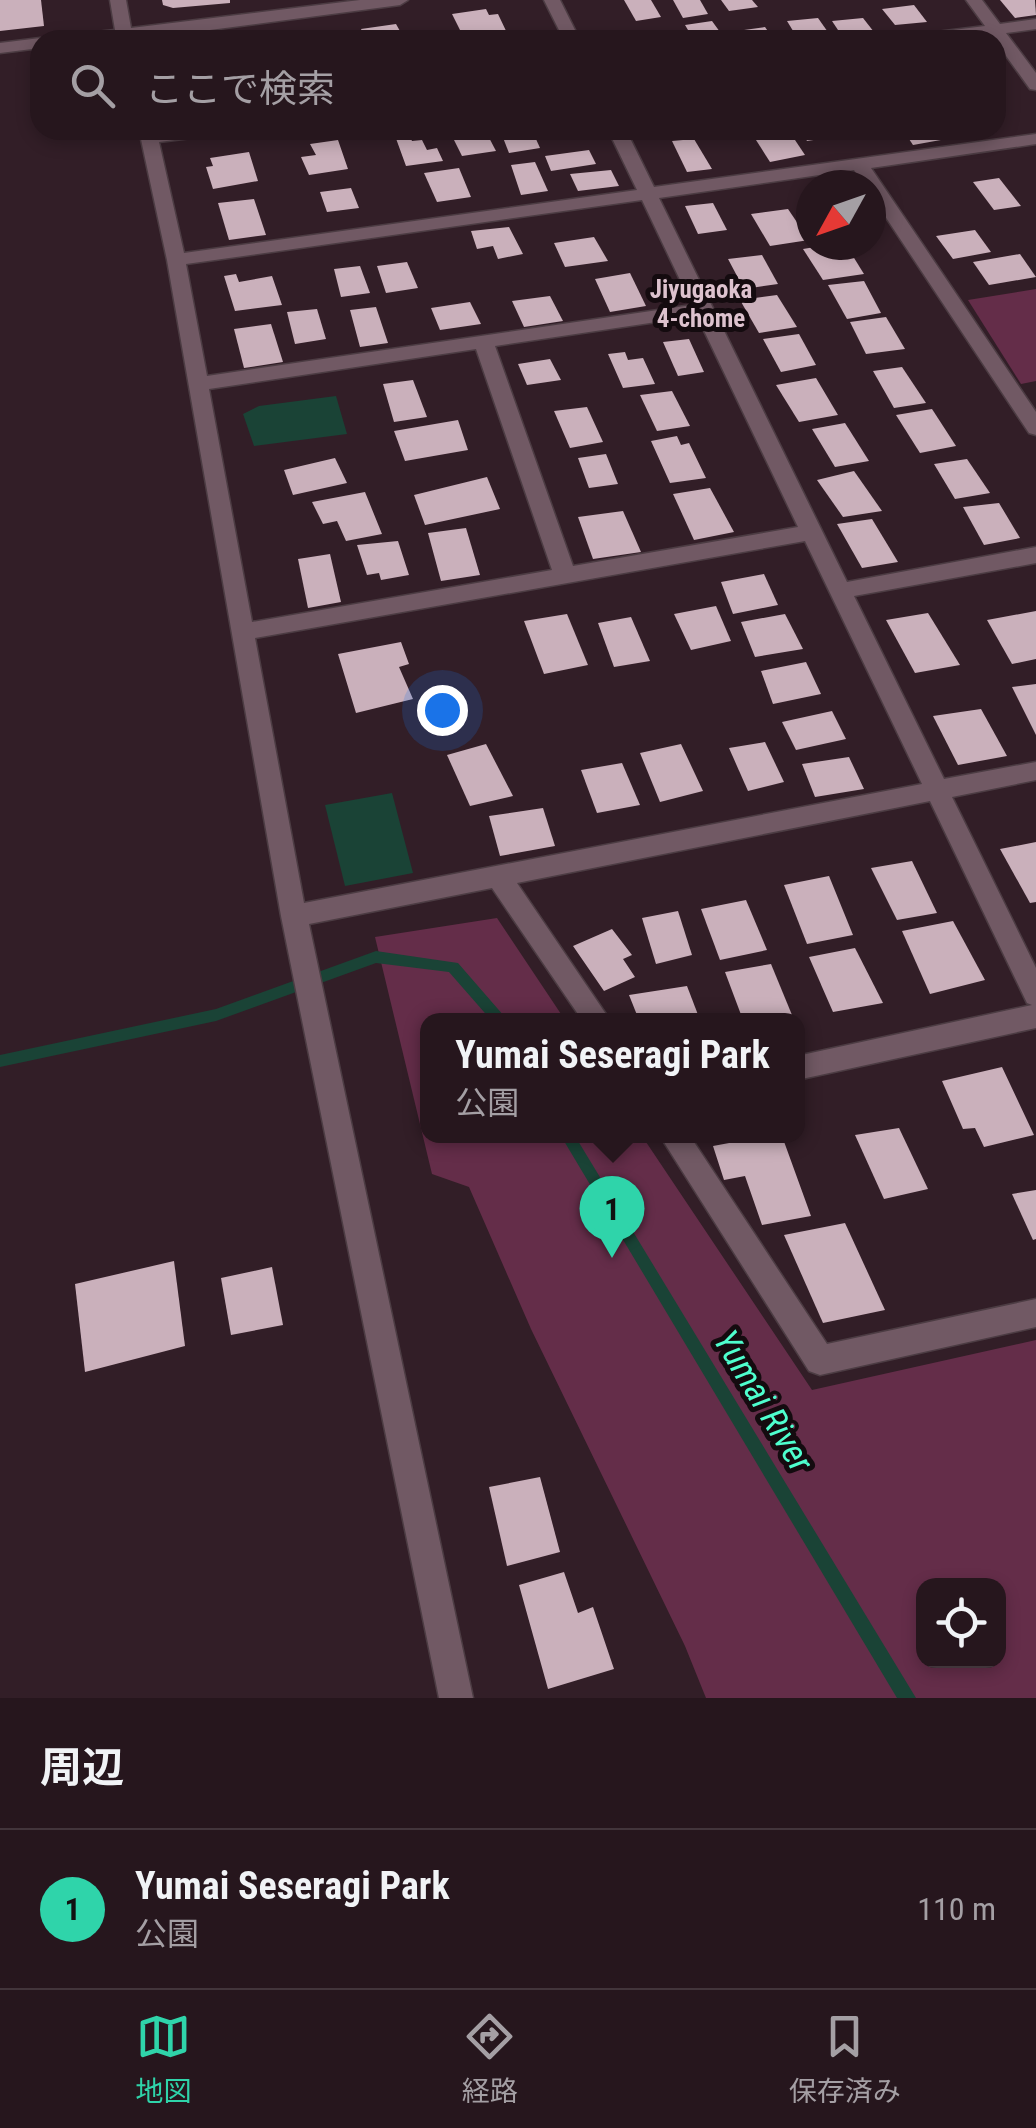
<!DOCTYPE html>
<html lang="ja">
<head>
<meta charset="utf-8">
<style>
  body { margin:0; font-family:"Roboto Condensed","Noto Sans JP",sans-serif; background:#32232a; color:#f1f3f6 }
  .controls { position:absolute; right:30px; bottom:30px; display:grid; overflow:hidden; border-radius:20px; box-shadow:0 5px 15px #0003 }
  .controls button { width:90px; height:90px; display:grid; place-items:center; padding:0; border:0; border-bottom:2px solid #42353b; background:#26161d; color:#f1f3f6; font:50px sans-serif }
  .compass { position:absolute; left:796px; top:170px; width:90px; height:90px; border-radius:50%; background:#26161d; box-shadow:0 5px 15px #0003; rotate:230deg }
  .you { position:absolute; left:442px; top:710px; width:35px; height:35px; margin:-25px; border:8px solid #fff; border-radius:50%; background:#1a73e8; box-shadow:0 0 0 15px #1a73e833 }
  .badge { display:grid; place-items:center; width:65px; height:65px; border-radius:50%; background:#2fd4aa; color:#111; font-size:32px; font-weight:700 }
  .pin { position:absolute; translate:-50% -82px; filter:drop-shadow(0 2px 5px #0008) }
  .pin::after { content:''; position:absolute; top:52px; width:35px; height:30px; background:inherit; clip-path:polygon(0 0,100% 0,50% 100%) }
  .popup { position:absolute; left:420px; top:1013px; width:385px; height:130px; box-sizing:border-box; display:grid; place-content:center; border-radius:20px; background:#26161d; filter:drop-shadow(0 2px 8px #0005); font-size:32px; white-space:nowrap; color:#a49fa4 }
  .popup b { font-size:38px; color:#f1f3f6 }
  .popup::after { content:''; position:absolute; left:50%; top:100%; margin-left:-20px; border:20px solid transparent; border-top-color:#26161d }
  .list { margin:0; padding:0; list-style:none }
  h2 { display:flex; justify-content:space-between; align-items:center; height:130px; margin:0; padding:0 40px; font-size:42px }
  h2 small { font-size:32px; font-weight:400; color:#a49fa4 }
  .list li { display:grid; grid-template-columns:65px 1fr auto; gap:30px; align-items:center; box-sizing:border-box; height:160px; padding:0 40px; border-top:2px solid #42353b }
  .list b { display:block; font-size:38px; white-space:nowrap }
  .list p { margin:0; font-size:32px; white-space:nowrap; color:#a49fa4 }
  .list em { font-size:32px; font-style:normal; color:#a49fa4 }
  .icon { flex:none; width:55px; height:55px; fill:none; stroke:currentColor; stroke-width:2; stroke-linecap:round; stroke-linejoin:round }
  .map { position:relative; flex:none; width:1036px; height:1698px; overflow:hidden }
  .search { position:absolute; background:#26161d; box-shadow:0 5px 15px #0003; left:30px; right:30px; top:30px; height:110px; display:flex; align-items:center; gap:25px; box-sizing:border-box; padding:0 35px; border-radius:30px; color:#a49fa4; font-size:38px }
  .sheet { height:290px; background:#26161d }
  nav { display:flex; justify-content:space-around; align-items:center; box-sizing:border-box; height:140px; border-top:2px solid #42353b; background:#26161d; font-size:28px; color:#a49fa4 }
  nav a { display:grid; justify-items:center; gap:5px }
  nav .on { color:#2fd4aa }
  .map>svg:first-child { display:block }
</style>
</head>
<body>
<div class="map">
<svg width="1036" height="1698" viewBox="0 0 1036 1698">
  <rect width="100%" height="100%" fill="#321e27"/>
  <g fill="#642d49" fill-rule="evenodd">
    <polygon points="1036,289 1036,381 1021,384 968,300"/>
    <path d="M497,918L565,1020H427V1136H642L812,1390L1036,1340V1698H706L685,1646L531,1329L469,1187L432,1174L375,937ZM924,1586H998V1660H924Z"/>
  </g>
  <g fill="#1a4336">
    <polygon points="336,396 347,434 254,446 243,414 259,406"/>
    <polygon points="392,793 413,873 345,886 325,805"/>
  </g>
  <g fill="none" stroke-linecap="round" stroke-linejoin="round">
    <g fill="#1a4336" fill-rule="evenodd">
      <polygon points="376,951 458,963 504,1016 505,1020 491,1020 449,972 376,963 216,1021 0,1067 0,1055 216,1009"/>
      <polygon points="561,1136 575,1136 916,1698 897,1698"/>
    </g>
  </g>
  <g fill="#cab0bb">
    <polygon points="0,0 41,0 44,26 0,31"/>
    <polygon points="162,0 230,0 230,3 173,8 163,5"/>
    <polygon points="624,0 651,0 661,17 636,21"/>
    <polygon points="673,0 700,0 708,14 683,18"/>
    <polygon points="721,0 752,0 758,7 729,11"/>
    <polygon points="1000,0 1035,0 1036,15 1015,18"/>
    <polygon points="914,5 927,22 895,25 882,9"/>
    <polygon points="486,9 489,15 498,14 508,35 497,37 499,40 465,40 452,14"/>
    <polygon points="818,18 830,35 798,39 787,21"/>
    <polygon points="863,18 874,32 842,36 832,21"/>
    <polygon points="712,21 720,32 727,31 733,40 694,40 685,25"/>
    <polygon points="396,24 405,40 366,40 361,29"/>
    <polygon points="765,27 772,37 783,35 787,40 752,40 744,30"/>
    <polygon points="449,130 485,130 496,151 462,156"/>
    <polygon points="500,130 532,130 540,148 509,153"/>
    <polygon points="801,130 828,130 833,137 807,141"/>
    <polygon points="854,130 887,130 890,134 860,139"/>
    <polygon points="903,130 945,130 952,138 913,145"/>
    <polygon points="408,132 412,141 422,140 427,150 437,148 443,161 406,166 394,133"/>
    <polygon points="791,134 805,155 770,162 756,140"/>
    <polygon points="694,139 712,169 687,172 672,141"/>
    <polygon points="338,140 348,169 309,175 301,157 316,155 310,144"/>
    <polygon points="589,150 596,164 551,171 545,156"/>
    <polygon points="249,152 258,181 213,189 206,167 213,166 210,158"/>
    <polygon points="535,162 548,191 521,195 511,165"/>
    <polygon points="459,168 471,197 437,202 424,173"/>
    <polygon points="611,170 619,186 578,191 570,174"/>
    <polygon points="999,178 1021,206 994,210 973,182"/>
    <polygon points="351,188 359,208 327,212 320,192"/>
    <polygon points="254,199 266,235 229,240 218,203"/>
    <polygon points="713,203 727,230 698,234 685,206"/>
    <polygon points="788,209 809,240 770,246 751,214"/>
    <polygon points="509,227 523,254 498,259 493,246 477,249 471,231"/>
    <polygon points="975,230 991,252 953,259 936,236"/>
    <polygon points="594,237 608,261 565,267 554,243"/>
    <polygon points="827,245 846,245 864,274 823,280 803,249"/>
    <polygon points="1020,254 1036,277 989,285 973,262"/>
    <polygon points="762,255 778,284 744,289 728,259"/>
    <polygon points="407,262 418,288 386,293 377,266"/>
    <polygon points="360,266 370,293 341,297 334,269"/>
    <polygon points="630,273 646,306 610,312 595,279"/>
    <polygon points="236,274 239,282 272,276 282,305 235,311 224,276"/>
    <polygon points="864,281 881,313 847,319 828,285"/>
    <polygon points="777,295 797,327 759,333 740,300"/>
    <polygon points="550,296 563,321 524,327 512,301"/>
    <polygon points="470,302 481,324 440,330 431,308"/>
    <polygon points="376,307 388,343 360,347 350,310"/>
    <polygon points="317,309 326,339 295,344 287,312"/>
    <polygon points="886,317 905,349 866,354 850,322"/>
    <polygon points="271,324 283,362 244,368 234,329"/>
    <polygon points="799,334 816,365 781,372 763,339"/>
    <polygon points="689,339 704,372 678,376 663,342"/>
    <polygon points="625,352 628,360 643,358 655,384 623,388 608,354"/>
    <polygon points="550,359 561,380 527,385 518,364"/>
    <polygon points="902,367 926,403 894,408 873,371"/>
    <polygon points="816,378 838,415 799,422 776,385"/>
    <polygon points="413,380 427,417 394,422 383,384"/>
    <polygon points="672,391 690,426 657,431 640,395"/>
    <polygon points="587,407 603,442 570,448 554,411"/>
    <polygon points="932,409 956,446 920,453 896,415"/>
    <polygon points="458,420 468,450 405,461 394,431"/>
    <polygon points="845,423 869,461 835,467 812,429"/>
    <polygon points="677,436 681,445 689,443 706,478 670,483 651,441"/>
    <polygon points="606,454 618,484 589,488 578,458"/>
    <polygon points="335,458 347,483 293,495 284,470"/>
    <polygon points="967,459 990,493 955,499 934,464"/>
    <polygon points="854,471 882,511 843,517 817,480"/>
    <polygon points="487,477 500,509 425,525 414,495"/>
    <polygon points="710,488 734,532 694,540 673,494"/>
    <polygon points="365,492 382,534 346,541 337,521 323,524 312,502"/>
    <polygon points="999,503 1020,538 984,545 963,507"/>
    <polygon points="623,511 641,552 593,559 578,517"/>
    <polygon points="872,519 898,562 862,568 837,524"/>
    <polygon points="466,528 480,575 441,581 428,533"/>
    <polygon points="398,541 409,575 381,580 379,573 367,575 357,545"/>
    <polygon points="330,554 341,602 308,608 298,559"/>
    <polygon points="764,574 778,605 733,614 721,582"/>
    <polygon points="716,606 731,641 691,650 674,614"/>
    <polygon points="1036,611 1036,659 1012,664 987,620"/>
    <polygon points="928,613 960,665 915,673 886,620"/>
    <polygon points="567,614 588,665 544,674 524,621"/>
    <polygon points="785,614 803,649 755,657 741,622"/>
    <polygon points="631,617 650,661 614,667 598,623"/>
    <polygon points="401,642 409,664 399,667 413,699 356,713 338,654"/>
    <polygon points="806,662 821,694 773,704 761,671"/>
    <polygon points="1036,684 1036,735 1012,687"/>
    <polygon points="981,709 1007,756 958,765 933,716"/>
    <polygon points="832,711 846,739 796,750 782,722"/>
    <polygon points="765,742 784,782 748,791 729,748"/>
    <polygon points="486,744 513,796 470,806 447,755"/>
    <polygon points="681,744 703,791 660,802 640,753"/>
    <polygon points="849,757 864,789 815,797 802,764"/>
    <polygon points="622,763 640,805 597,813 581,770"/>
    <polygon points="543,808 555,846 500,856 489,816"/>
    <polygon points="1036,842 1036,902 1030,903 1000,849"/>
    <polygon points="912,861 937,913 897,920 871,868"/>
    <polygon points="829,876 853,935 807,944 784,885"/>
    <polygon points="746,900 767,950 720,960 701,909"/>
    <polygon points="678,911 692,955 656,964 642,918"/>
    <polygon points="953,921 985,980 930,994 902,931"/>
    <polygon points="612,929 632,955 623,959 635,977 604,991 573,946"/>
    <polygon points="855,948 883,1003 833,1012 809,957"/>
    <polygon points="771,964 792,1015 743,1020 725,972"/>
    <polygon points="687,986 700,1020 639,1020 629,995"/>
    <polygon points="1002,1067 1034,1135 984,1147 975,1128 963,1129 942,1081"/>
    <polygon points="899,1128 928,1189 884,1199 855,1135"/>
    <polygon points="766,1136 782,1136 811,1216 762,1225 745,1176 724,1180 713,1146"/>
    <polygon points="1036,1190 1036,1239 1033,1240 1012,1194"/>
    <polygon points="845,1223 885,1310 823,1323 784,1235"/>
    <polygon points="174,1261 185,1346 85,1372 75,1284"/>
    <polygon points="272,1267 283,1325 231,1335 221,1278"/>
    <polygon points="540,1477 560,1552 507,1566 489,1487"/>
    <polygon points="564,1572 578,1613 593,1607 614,1669 548,1689 519,1585"/>
  </g>
  <g fill="none" stroke-linecap="round" stroke-linejoin="round">
    <defs>
      <g id="minor">
        <polygon points="110,0 126,0 131,28 360,0 408,0 400,5 133,40 61,40 69,35 115,30"/>
        <polygon points="544,0 560,0 580,40 564,40"/>
        <polygon points="966,0 982,0 1000,24 1036,19 1036,29 1006,33 1036,73 1036,90 1030,89 991,35 905,40 913,35 985,26"/>
        <polygon points="40,38 46,40 40,40 40,48 0,53 0,43"/>
        <path d="M139,130H224L215,135L159,142L184,253L637,190L608,130H626L654,187L1036,134V144L871,168L1036,412V435L1029,433L871,195V185H864L854,170L659,198L847,582L1036,547V563L854,596L944,779L1036,762V780L952,797L1036,968V1028L797,1080V1056L1032,1005L1027,1003L930,801L517,883L610,1020H582L492,888L309,924L473,1698H439L281,916L167,260ZM642,200L692,305L207,376L186,264ZM697,316L798,527L573,566L495,346ZM476,349L552,570L252,622L209,389ZM805,541L922,784L304,903L255,638Z"/>
        <polygon points="660,1136 690,1136 827,1344 1036,1299 1036,1327 820,1375 809,1371"/>
      </g>
    </defs>
    <use href="#minor" stroke="#4c3c43" stroke-width="3"/>
    <use href="#minor" fill="#715964" fill-rule="evenodd"/>
  </g>
  <g text-anchor="middle" dominant-baseline="central" stroke-width="10" stroke-linejoin="round" paint-order="stroke">
    <g font-size="25" font-weight="bold" fill="#ddc2ce" stroke="#140b0f">
      <text x="701" y="289">Jiyugaoka<tspan x="701" dy="29">4-chome</tspan></text>
    </g>
    <g font-size="35" font-style="italic" fill="#4efece" stroke="#140b0f">
      <text transform="translate(763 1401) rotate(59)">Yumai River</text>
    </g>
  </g>
</svg>
<div class="controls">
<button><svg class="icon" aria-label="locate" viewBox="0 0 24 24"><circle cx="12" cy="12" r="6"/><path d="M12 2v4M12 18v4M2 12h4M18 12h4"/></svg></button>
</div>
<svg class="compass" viewBox="-18 -18 36 36"><path d="M0-13l5 13h-10z" fill="#e53935"/><path d="M0 13l5-13h-10z" fill="#a49fa4"/></svg>
<div class="you"></div>
<div class="pin badge" style="left:612px;top:1258px">1</div>
<div class="popup"><b>Yumai Seseragi Park</b>公園</div>
<div class="search"><svg class="icon" aria-label="search" viewBox="0 0 24 24"><circle cx="10" cy="10" r="6"/><path d="M15 15l6 6"/></svg>ここで検索</div>
</div>
<section class="sheet">
<h2>周辺<small></small></h2>
<ul class="list">
<li><span class="badge">1</span><div><b>Yumai Seseragi Park</b><p>公園</p></div><em>110 m</em></li>
</ul>
</section>
<nav>
<a class="on"><svg class="icon" aria-label="map" viewBox="0 0 24 24"><path d="M3 6l6-2 6 2 6-2v14l-6 2-6-2-6 2zM9 4v14M15 6v14"/></svg>地図</a>
<a><svg class="icon" aria-label="directions" viewBox="0 0 24 24"><path d="M12 3l9 9-9 9-9-9zM9 14v-3h6M13 9l2 2-2 2"/></svg>経路</a>
<a><svg class="icon" aria-label="saved" viewBox="0 0 24 24"><path d="M7 4h10v16l-5-4-5 4z"/></svg>保存済み</a>
</nav>
</body>
</html>
